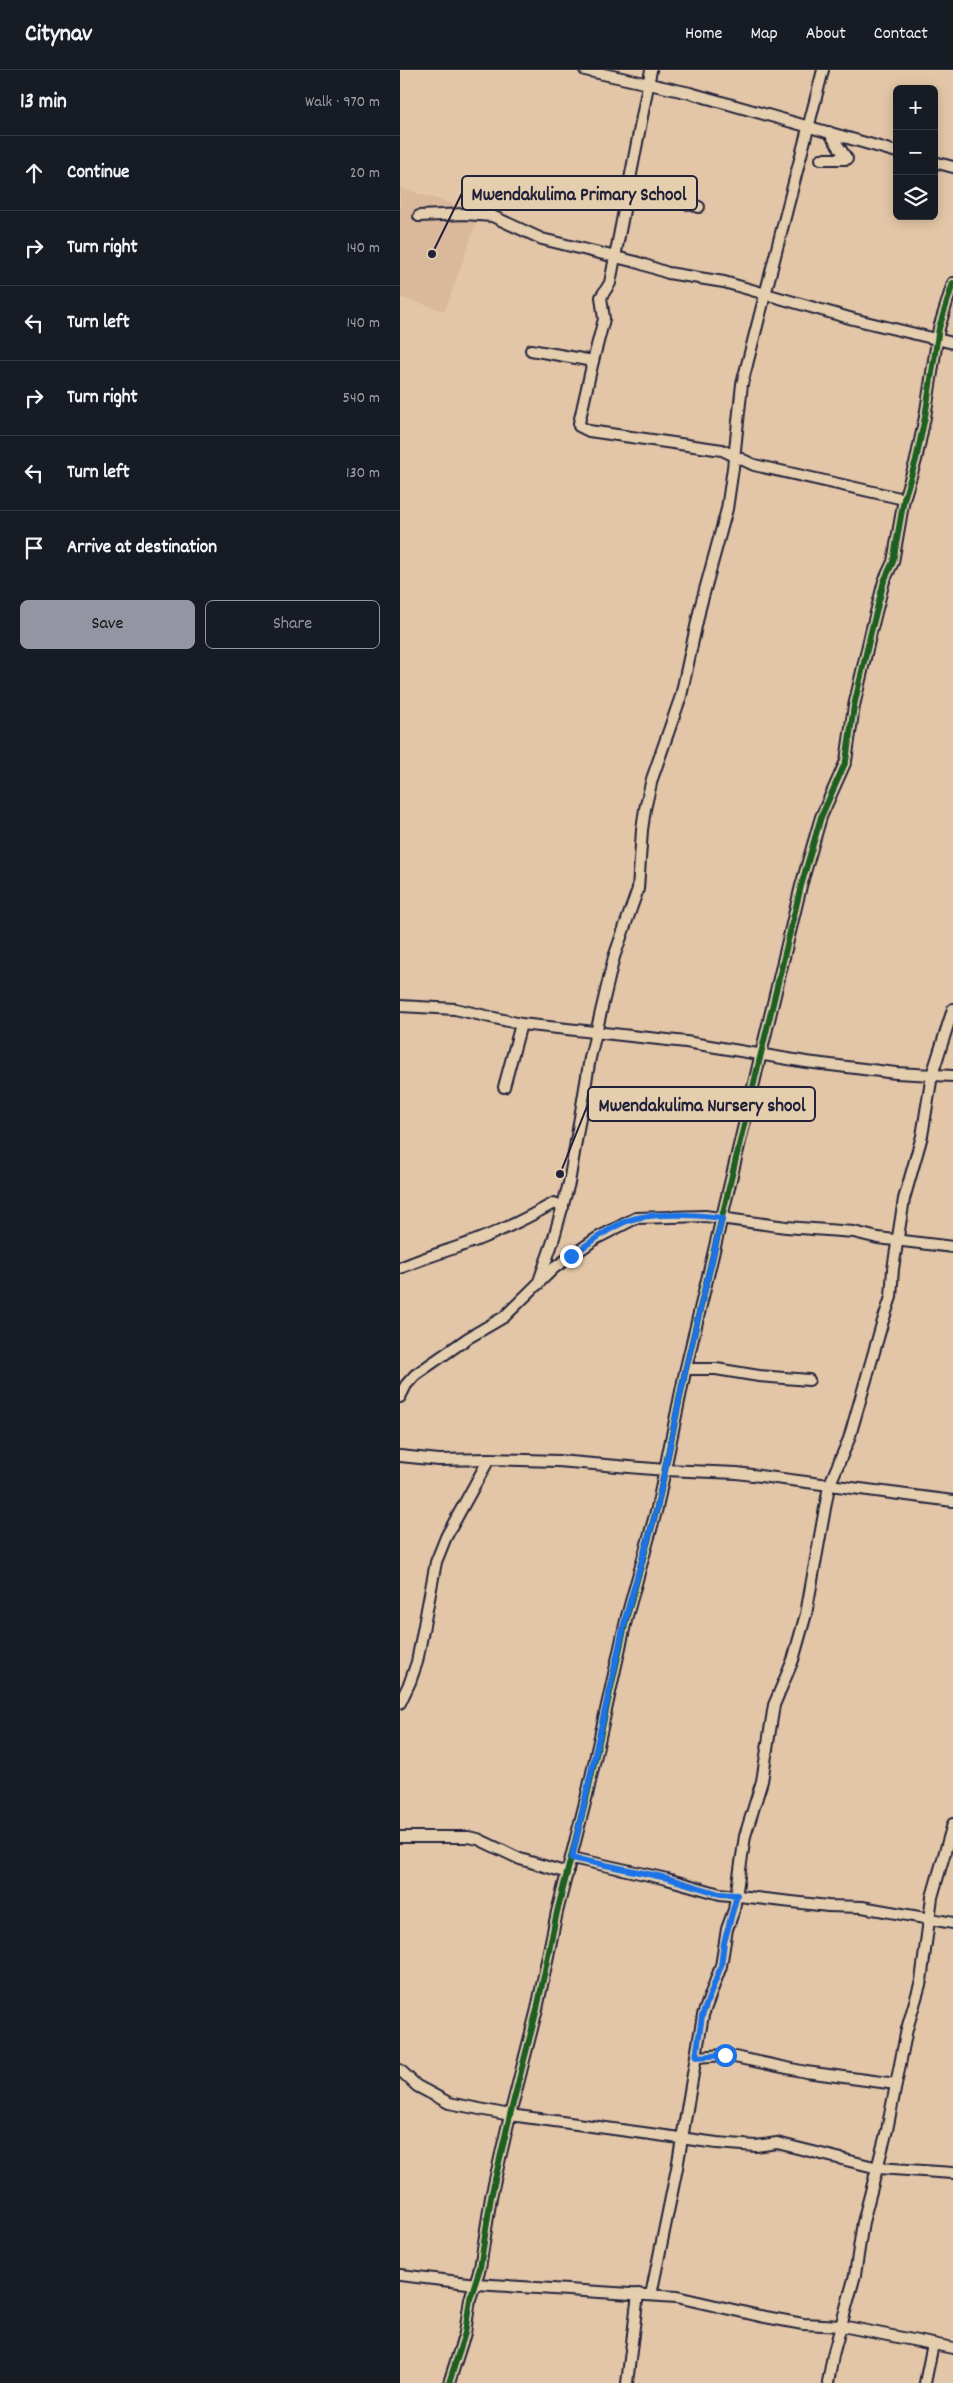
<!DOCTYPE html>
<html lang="en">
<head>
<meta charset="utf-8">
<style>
  body { margin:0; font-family:Dekko,sans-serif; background:#242831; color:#f1f3f6 }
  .controls { position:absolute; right:15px; top:15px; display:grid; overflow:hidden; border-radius:8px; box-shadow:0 2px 12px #0003 }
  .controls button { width:45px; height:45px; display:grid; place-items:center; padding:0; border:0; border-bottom:1px solid #363941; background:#171b24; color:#f1f3f6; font:25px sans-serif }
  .stop { position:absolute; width:15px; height:15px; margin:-11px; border:4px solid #1a73e8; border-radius:50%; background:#fff }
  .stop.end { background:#1a73e8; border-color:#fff; box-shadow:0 1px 5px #0008 }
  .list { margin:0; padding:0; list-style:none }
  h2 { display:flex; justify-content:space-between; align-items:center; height:65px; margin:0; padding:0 20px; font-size:21px }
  h2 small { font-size:16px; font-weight:400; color:#9ea1a6 }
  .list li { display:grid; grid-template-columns:32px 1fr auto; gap:15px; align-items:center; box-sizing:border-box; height:75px; padding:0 20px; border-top:1px solid #363941 }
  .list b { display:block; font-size:19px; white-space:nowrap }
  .list em { font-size:16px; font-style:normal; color:#9ea1a6 }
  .actions { display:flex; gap:10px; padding:15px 20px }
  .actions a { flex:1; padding:11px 0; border:1px solid #9495a2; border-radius:8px; text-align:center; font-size:18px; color:#9495a2 }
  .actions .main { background:#9495a2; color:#111 }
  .icon { flex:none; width:28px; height:28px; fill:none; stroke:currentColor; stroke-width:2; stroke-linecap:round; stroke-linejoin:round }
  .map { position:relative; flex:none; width:553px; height:2313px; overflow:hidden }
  header { display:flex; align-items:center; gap:30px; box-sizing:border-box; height:70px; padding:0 25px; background:#171b24; border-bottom:1px solid #363941 }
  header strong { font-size:24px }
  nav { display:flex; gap:28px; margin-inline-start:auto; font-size:18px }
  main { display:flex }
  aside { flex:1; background:#171b24 }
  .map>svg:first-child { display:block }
</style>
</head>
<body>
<header>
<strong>Citynav</strong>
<nav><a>Home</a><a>Map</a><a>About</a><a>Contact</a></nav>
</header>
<main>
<aside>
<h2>13 min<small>Walk · 970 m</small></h2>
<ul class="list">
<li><svg class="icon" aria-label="ahead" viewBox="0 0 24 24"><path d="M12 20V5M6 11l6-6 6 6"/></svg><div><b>Continue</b></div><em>20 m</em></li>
<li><svg class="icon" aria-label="right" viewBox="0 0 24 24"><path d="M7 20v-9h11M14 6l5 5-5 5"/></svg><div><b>Turn right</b></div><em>140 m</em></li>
<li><svg class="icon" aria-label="left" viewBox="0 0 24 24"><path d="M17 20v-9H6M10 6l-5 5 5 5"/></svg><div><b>Turn left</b></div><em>140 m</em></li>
<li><svg class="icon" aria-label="right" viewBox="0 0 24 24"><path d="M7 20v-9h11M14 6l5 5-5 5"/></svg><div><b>Turn right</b></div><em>540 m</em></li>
<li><svg class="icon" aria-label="left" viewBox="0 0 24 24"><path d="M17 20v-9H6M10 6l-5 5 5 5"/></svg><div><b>Turn left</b></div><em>130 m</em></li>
<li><svg class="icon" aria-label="arrive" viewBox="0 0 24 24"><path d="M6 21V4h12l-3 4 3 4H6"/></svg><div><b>Arrive at destination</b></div></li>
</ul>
<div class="actions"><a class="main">Save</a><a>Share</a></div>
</aside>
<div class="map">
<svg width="553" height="2313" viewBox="0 0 553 2313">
  <rect width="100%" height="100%" fill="#e3c6a7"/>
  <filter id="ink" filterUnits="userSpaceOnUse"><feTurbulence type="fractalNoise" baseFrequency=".02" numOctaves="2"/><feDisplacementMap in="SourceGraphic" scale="10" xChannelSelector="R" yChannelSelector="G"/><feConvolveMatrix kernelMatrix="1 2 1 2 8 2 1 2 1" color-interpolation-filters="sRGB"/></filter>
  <g filter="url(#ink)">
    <polygon fill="#d9b89c" points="0,118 80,142 45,241 0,227"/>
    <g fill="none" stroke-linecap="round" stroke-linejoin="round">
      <defs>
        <g id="street">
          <polyline points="185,0 290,23 497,82"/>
          <polyline points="421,89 447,89 429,62"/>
          <polyline points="534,92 553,97"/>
          <polyline points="227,117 299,137"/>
          <polyline points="19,146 65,144 92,146 142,169 236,192 268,203 324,212 453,249 553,273"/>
          <polyline points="131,280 193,291 204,249 201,227 210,213 251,0"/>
          <polyline points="193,291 179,353 179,356 189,361 322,380 354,395 504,429"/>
          <polyline points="0,936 55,939 121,954 286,972 406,992 496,1003 553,1006"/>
          <polyline points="104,1017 121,954"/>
          <path d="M0,1198C25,1187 51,1180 77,1170C103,1160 129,1147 154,1133L163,1137"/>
          <polyline points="138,1214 153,1171 169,1113 190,988 214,887 238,819 242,760 245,739 252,709 281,626 300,538 327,439 333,398 342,314 423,0"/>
          <polyline points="286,1299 316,1299 359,1306 409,1310"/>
          <polyline points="0,1327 6,1315 15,1305 68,1268 104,1247 154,1198 197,1168 236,1148 305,1146 386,1157 454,1162 478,1168 553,1177"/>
          <polyline points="0,1386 39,1390 89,1389 158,1391 265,1400 337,1403 553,1431"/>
          <polyline points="0,1633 10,1612 17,1592 36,1492 46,1467 89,1389"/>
          <polyline points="0,1767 68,1767 78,1769 120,1789 168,1803"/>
          <polyline points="172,1788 267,1809 320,1824 428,1836 462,1837 553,1853"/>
          <polyline points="296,1987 325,1985 406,2002 496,2014"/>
          <polyline points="0,2000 17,2016 49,2033 110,2045 317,2073 356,2076 377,2073 478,2098 553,2103"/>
          <polyline points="0,2205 76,2214 277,2227 360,2246 403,2254 442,2256 553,2278"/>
          <polyline points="251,2225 277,2098 303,1945 321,1896 327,1859 334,1840 345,1766 362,1711 374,1635 393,1590 406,1544 429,1416 449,1369 482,1254 491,1227 493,1199 504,1129 522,1066 532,1005 553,939"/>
          <polyline points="49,2313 65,2263 70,2229 80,2198 91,2127 110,2045 137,1939 157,1842 187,1725 227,1546 257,1438 285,1302 401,816 421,747 446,691 454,636 471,562 484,511 493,492 504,429 516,390 525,347 539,258 553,213"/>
          <polyline points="227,2313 238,2224"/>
          <polyline points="428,2313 433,2285 455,2205 463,2152 487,2060 507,1959 521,1911 532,1827 553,1754"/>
          <polyline points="525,2313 533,2274"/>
        </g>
      </defs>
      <use href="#street" stroke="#22223b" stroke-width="14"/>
      <use href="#street" stroke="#e5ceae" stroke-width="10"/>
      <defs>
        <polyline id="cycleway" points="49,2313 65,2263 70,2229 80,2198 91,2127 110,2045 137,1939 157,1842 187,1725 227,1546 257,1438 285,1302 401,816 421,747 446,691 454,636 471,562 484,511 493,492 504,429 516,390 525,347 539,258 553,213"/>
      </defs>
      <use href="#cycleway" stroke="#e5ceae" stroke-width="9"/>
      <use href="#cycleway" stroke="#1b5e20" stroke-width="6"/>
    </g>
  </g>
  <g fill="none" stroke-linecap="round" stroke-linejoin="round" filter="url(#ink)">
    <path stroke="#1a73e8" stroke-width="6" d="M171,1186C188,1174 216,1152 237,1148C262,1143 297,1145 322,1148L285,1302L257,1438L226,1546L172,1788L267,1808L320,1824L337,1825L324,1873L321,1896L302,1946L296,1987L325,1985"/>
  </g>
  <path fill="none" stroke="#22223b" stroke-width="2" d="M32 184L62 123M160 1104L188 1034"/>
  <g fill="#22223b" stroke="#e5ceae" stroke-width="2">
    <circle cx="32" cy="184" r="5"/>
    <circle cx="160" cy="1104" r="5"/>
  </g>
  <g fill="#e5ceae" stroke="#22223b" stroke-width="2">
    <rect x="62" y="106" width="235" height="34" rx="5"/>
    <rect x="188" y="1017" width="227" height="34" rx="5"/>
  </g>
  <g font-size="19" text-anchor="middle" font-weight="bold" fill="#22223b">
    <text x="179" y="130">Mwendakulima Primary School</text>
    <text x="302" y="1041">Mwendakulima Nursery shool</text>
  </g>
</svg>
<div class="controls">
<button>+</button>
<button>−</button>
<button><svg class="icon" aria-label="layers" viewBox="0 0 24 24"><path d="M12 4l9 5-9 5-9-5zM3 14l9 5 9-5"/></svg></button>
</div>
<div class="stop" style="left:325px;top:1985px"></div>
<div class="stop end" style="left:171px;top:1186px"></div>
</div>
</main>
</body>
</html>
